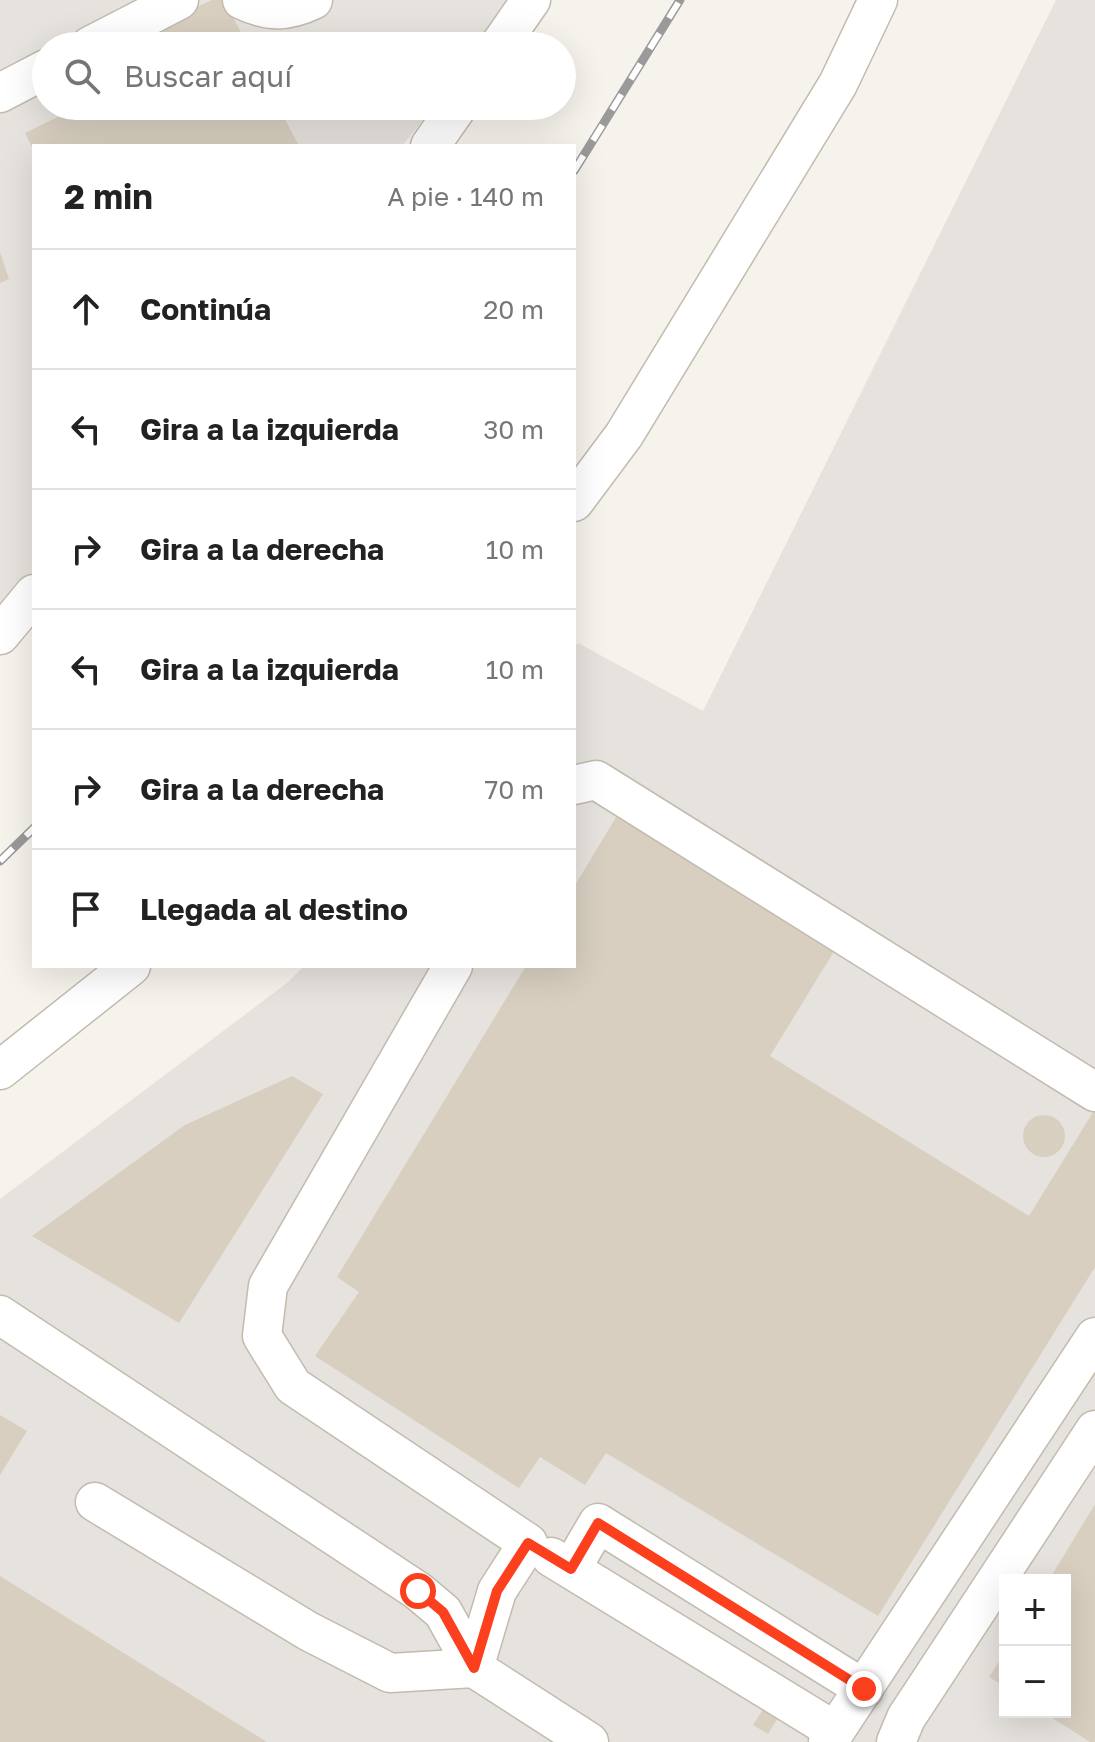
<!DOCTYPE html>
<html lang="es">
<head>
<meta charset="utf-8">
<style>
  body { margin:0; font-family:"Golos Text",sans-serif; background:#f6f6f6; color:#222 }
  .controls { position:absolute; right:24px; bottom:24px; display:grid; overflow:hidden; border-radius:0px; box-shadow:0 8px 32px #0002 }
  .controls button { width:72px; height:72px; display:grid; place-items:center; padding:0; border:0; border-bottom:2px solid #e0e0e0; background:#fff; color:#222; font:40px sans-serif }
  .stop { position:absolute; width:24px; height:24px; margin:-18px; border:6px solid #fc3f1d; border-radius:50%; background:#fff }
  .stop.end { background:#fc3f1d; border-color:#fff; box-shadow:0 2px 8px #0008 }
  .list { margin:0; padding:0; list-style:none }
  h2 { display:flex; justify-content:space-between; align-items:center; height:104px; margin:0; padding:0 32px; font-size:34px }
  h2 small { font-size:26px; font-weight:400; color:#767676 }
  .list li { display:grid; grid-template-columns:52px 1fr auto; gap:24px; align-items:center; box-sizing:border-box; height:120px; padding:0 32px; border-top:2px solid #e0e0e0 }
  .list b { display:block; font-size:30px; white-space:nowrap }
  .list em { font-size:26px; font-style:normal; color:#767676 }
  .icon { flex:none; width:44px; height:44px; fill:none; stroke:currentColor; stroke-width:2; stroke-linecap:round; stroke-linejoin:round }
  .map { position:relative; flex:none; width:1095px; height:1742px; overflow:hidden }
  .search { position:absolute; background:#fff; box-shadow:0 8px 32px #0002; left:32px; top:32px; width:544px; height:88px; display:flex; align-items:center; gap:20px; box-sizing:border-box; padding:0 28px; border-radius:44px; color:#767676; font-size:30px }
  .panel { position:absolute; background:#fff; box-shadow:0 8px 32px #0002; left:32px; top:144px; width:544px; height:824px; border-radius:0px }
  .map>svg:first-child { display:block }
</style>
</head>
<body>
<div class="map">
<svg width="1095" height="1742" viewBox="0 0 1095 1742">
  <rect width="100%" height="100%" fill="#f6f3ec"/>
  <g fill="#e6e2dd" fill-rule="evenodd">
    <polygon points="0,0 507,0 475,46 46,46 46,106 434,106 402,146 34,146 34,589 0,630"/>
    <path d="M1056,0H1095V1742H0V1199L287,983L304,966H574V648L578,643L703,711ZM1005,1580H1065V1712H1005Z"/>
  </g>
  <g fill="#d8cfc1">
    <polygon points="212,0 224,0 248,46 140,46 136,35"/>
    <polygon points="80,106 278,106 299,146 115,144 34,146 34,151 25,133"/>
    <polygon points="0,252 9,279 0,283"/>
    <polygon points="618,814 836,948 770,1056 1029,1216 1095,1109 1095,1267 878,1616 606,1453 585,1485 540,1457 519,1488 315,1356 359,1292 337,1277 526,966 574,966 574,887"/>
    <polygon points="292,1076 323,1094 179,1323 32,1236 185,1125"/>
    <circle cx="1044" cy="1136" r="21"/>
    <polygon points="0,1415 27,1431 0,1475"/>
    <polygon points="1095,1504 1095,1742 1090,1742 1043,1712 1065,1712 1065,1580 1049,1580"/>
    <polygon points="0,1576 267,1742 0,1742"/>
    <polygon points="1005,1652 1005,1687 989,1677"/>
    <polygon points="767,1703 781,1713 768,1734 753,1725"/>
  </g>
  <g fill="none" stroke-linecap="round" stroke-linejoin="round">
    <defs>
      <g id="minor">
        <path d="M242,0C268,12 286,13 313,0"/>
        <polyline points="90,46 179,0"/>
        <polyline points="499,46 531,0"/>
        <polyline points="0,93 46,69"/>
        <polyline points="430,146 458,106"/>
        <polyline points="574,502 624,435 838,84 878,0"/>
        <polyline points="0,635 34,594"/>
        <polyline points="574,785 596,780 1095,1092"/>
        <polyline points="453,966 268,1286 262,1336 293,1386 528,1543 497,1591 474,1668"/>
        <polyline points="0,1070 131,966"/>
        <polyline points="0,1315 418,1591 443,1612 474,1668"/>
        <polyline points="95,1502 308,1631 390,1673 474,1668 589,1742"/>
        <polyline points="551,1557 835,1731"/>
        <polyline points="571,1569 598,1523 864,1689"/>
        <polyline points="828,1742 1095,1337"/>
        <polyline points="896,1742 906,1718 1095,1430"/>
      </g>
    </defs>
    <use href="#minor" stroke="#c2bbae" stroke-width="41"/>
    <use href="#minor" stroke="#fff" stroke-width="38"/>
    <defs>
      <g id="rail">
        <polyline points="574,171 680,0"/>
        <polyline points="0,861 34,828"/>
      </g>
    </defs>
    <use href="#rail" stroke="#9a9a9a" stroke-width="9"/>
    <use href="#rail" stroke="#fff" stroke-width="6" stroke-dasharray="18" stroke-linecap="butt"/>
  </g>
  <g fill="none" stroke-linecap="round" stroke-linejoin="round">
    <polyline stroke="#fc3f1d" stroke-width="10" points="418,1591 443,1612 474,1668 497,1591 528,1543 571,1569 598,1523 864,1689"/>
  </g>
</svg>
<div class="controls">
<button>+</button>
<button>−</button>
</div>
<div class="stop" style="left:418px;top:1591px"></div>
<div class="stop end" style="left:864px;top:1689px"></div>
<div class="search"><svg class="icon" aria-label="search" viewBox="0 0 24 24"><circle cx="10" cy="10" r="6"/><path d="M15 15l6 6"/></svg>Buscar aquí</div>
<section class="panel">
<h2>2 min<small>A pie · 140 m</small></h2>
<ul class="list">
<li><svg class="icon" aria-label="ahead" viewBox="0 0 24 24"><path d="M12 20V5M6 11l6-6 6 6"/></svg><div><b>Continúa</b></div><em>20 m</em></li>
<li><svg class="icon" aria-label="left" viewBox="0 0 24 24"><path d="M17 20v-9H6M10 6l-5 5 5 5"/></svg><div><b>Gira a la izquierda</b></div><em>30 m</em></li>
<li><svg class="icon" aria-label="right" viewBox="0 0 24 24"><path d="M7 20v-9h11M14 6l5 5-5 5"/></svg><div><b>Gira a la derecha</b></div><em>10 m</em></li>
<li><svg class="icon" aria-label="left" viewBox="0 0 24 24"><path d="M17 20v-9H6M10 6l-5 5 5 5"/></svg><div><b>Gira a la izquierda</b></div><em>10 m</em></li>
<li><svg class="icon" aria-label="right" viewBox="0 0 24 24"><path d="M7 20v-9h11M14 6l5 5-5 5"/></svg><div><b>Gira a la derecha</b></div><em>70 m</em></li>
<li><svg class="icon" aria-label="arrive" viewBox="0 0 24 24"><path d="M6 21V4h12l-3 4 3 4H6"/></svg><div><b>Llegada al destino</b></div></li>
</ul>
</section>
</div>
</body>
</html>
